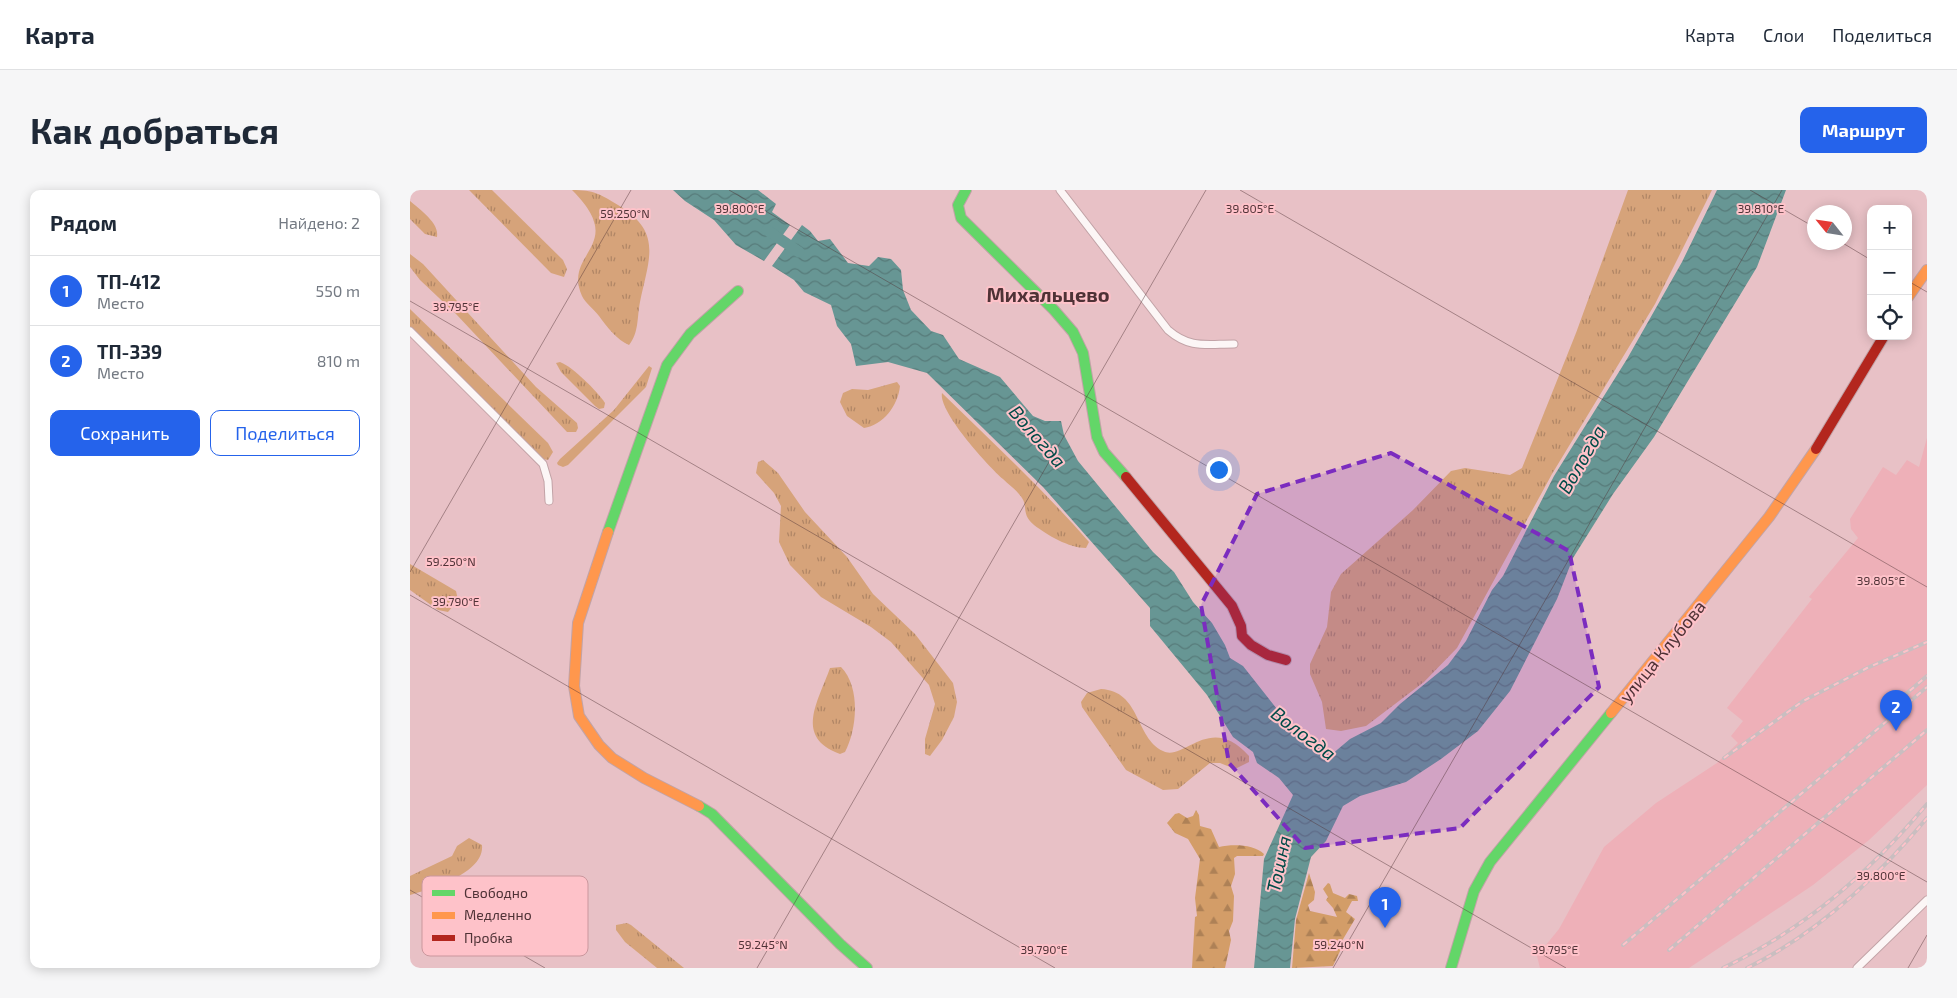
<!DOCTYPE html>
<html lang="ru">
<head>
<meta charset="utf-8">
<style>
  body { margin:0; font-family:"Exo 2",sans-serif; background:#f6f6f7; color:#1f2937 }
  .controls { position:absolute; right:15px; top:15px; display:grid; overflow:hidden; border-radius:10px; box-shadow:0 2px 12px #0003 }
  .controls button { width:45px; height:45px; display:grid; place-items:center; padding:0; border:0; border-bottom:1px solid #e0e1e3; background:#fff; color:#1f2937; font:25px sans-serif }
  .compass { position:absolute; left:1397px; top:15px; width:45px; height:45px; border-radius:50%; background:#fff; box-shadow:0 2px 12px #0003; rotate:300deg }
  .you { position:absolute; left:808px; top:279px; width:18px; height:18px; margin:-12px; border:4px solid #fff; border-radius:50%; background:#1a73e8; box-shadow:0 0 0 8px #1a73e833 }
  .badge { display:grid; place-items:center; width:32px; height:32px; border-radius:50%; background:#2563eb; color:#fff; font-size:16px; font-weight:700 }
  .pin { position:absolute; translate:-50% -41px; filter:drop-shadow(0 1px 2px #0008) }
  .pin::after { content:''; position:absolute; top:26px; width:18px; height:15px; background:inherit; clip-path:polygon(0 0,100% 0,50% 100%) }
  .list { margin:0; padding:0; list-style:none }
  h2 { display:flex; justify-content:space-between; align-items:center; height:65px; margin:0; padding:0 20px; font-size:21px }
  h2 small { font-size:16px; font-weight:400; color:#747a83 }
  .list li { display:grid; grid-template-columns:32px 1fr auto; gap:15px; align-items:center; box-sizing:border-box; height:70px; padding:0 20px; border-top:1px solid #e0e1e3 }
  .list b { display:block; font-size:19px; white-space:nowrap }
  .list p { margin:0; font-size:16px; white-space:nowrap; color:#747a83 }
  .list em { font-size:16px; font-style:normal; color:#747a83 }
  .actions { display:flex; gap:10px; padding:15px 20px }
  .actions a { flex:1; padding:11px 0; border:1px solid #2563eb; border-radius:10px; text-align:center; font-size:18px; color:#2563eb }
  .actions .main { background:#2563eb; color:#fff }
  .icon { flex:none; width:28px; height:28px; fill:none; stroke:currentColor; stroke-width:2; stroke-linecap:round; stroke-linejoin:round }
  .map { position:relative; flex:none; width:1517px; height:778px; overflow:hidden; border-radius:10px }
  header { display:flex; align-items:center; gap:30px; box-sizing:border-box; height:70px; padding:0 25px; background:#fff; border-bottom:1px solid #e0e1e3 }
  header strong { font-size:24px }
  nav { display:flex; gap:28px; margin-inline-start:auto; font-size:18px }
  .intro { display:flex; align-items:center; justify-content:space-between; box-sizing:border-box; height:120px; padding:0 30px }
  h1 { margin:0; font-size:35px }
  .button { padding:12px 22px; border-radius:10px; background:#2563eb; color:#fff; font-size:18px; font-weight:700 }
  main { display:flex; gap:30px; padding:0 30px }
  aside { flex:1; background:#fff; border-radius:10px; box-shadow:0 2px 12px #0003 }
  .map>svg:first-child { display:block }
</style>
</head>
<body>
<header>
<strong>Карта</strong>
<nav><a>Карта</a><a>Слои</a><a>Поделиться</a></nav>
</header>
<div class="intro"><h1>Как добраться</h1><a class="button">Маршрут</a></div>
<main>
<aside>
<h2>Рядом<small>Найдено: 2</small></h2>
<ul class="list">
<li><span class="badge">1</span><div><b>ТП-412</b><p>Место</p></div><em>550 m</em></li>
<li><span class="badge">2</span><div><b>ТП-339</b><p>Место</p></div><em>810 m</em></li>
</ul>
<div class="actions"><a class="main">Сохранить</a><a>Поделиться</a></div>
</aside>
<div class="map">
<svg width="1517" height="778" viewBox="0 0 1517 778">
  <defs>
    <pattern id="grass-tufts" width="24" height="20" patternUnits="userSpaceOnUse" patternTransform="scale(1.25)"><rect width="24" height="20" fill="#d6a37a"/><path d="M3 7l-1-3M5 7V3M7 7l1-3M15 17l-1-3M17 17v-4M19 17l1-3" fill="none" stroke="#b08565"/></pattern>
    <pattern id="forest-firs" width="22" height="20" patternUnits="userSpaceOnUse" patternTransform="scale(1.25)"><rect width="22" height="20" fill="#d39d68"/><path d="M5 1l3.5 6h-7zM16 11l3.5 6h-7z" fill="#ae8156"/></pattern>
    <pattern id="water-waves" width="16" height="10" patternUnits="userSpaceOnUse" patternTransform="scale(1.25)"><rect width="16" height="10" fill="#679694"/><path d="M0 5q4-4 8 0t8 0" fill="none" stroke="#577b7a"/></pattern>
  </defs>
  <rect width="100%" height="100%" fill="#e8c1c6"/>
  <polygon fill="#eeb0b8" points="1517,248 1517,595 1459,650 1403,695 1279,778 1130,778 1127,766 1149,739 1194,657 1246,613 1307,573 1328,553 1321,546 1333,531 1317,518 1402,409 1399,407 1448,348 1441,339 1440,329 1473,277 1486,285 1497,270 1509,277"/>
  <g fill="url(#grass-tufts)">
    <polygon points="59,0 82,0 153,70 157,79 154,87 141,83"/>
    <path d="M162,0C184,0 190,4 208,15C253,42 239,68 230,112C227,127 229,143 219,155C207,150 197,137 189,126C184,119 175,113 172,106C152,61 219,57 162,0Z"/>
    <polygon points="1218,0 1302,0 1245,114 1142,284 1047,458 1014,492 956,536 931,541 916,539 912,512 900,484 900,474 917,437 921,402 931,384 1003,320 1041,281 1055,278 1100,285 1112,278 1166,143"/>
    <path d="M0,11C9,19 30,33 27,47L15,44L0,29Z"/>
    <polygon points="0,64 13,74 126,197 167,233 168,238 166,242 157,242 46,124 10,90 0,77"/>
    <polygon points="0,119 138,253 143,262 138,270 133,269 0,137"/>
    <path d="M150,172C163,177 187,201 195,213L194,218L189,219L185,216L151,182L146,173Z"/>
    <polygon points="239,176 242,178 236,197 158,275 153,277 148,275 147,273 150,269 204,220"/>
    <path d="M487,192L490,196C488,216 473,235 454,238L437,226L430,212L433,203L442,199L458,200Z"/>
    <path d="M532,203C582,252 633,299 679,352L676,358C659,358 637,345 624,335C611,324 618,317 612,308C607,300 600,296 593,289C578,276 528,221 532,203Z"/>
    <polygon points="353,270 368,283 395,322 437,367 463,404 505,444 543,493 547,512 544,527 532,550 520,566 515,564 515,549 525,514 519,495 481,452 461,437 411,407 380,375 369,352 371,316 364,303 346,283 348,272"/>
    <polygon points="0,374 46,401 48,410 38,422 28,420 0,400"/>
    <path d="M431,477C451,497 447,540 435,562L430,564C384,547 408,512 420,478Z"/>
    <path d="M691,499C731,501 725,548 753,561C774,572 800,522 839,566V572L825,579L810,573H800L768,599L753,600L716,580L672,517L671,512L677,503Z"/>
    <path d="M59,648L72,655C75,683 21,699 0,705V686L42,666L47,656Z"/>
    <polygon points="217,733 221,735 274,778 247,778 215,752 206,740 206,735"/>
  </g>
  <g fill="url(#forest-firs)">
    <path d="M786,620L789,625L790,636L801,639L809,657C822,654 844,654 854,664L853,666H827L824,668L825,684L821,696L824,706L823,731L819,741L821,750L815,778H782L785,727L787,726L785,708L790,669L778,649L765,643L757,633L765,624L769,623L777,628L783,626Z"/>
    <polygon points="899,683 905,702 904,710 898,715 900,721 927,727 923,718 916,710 918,707 913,699 918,693 920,694 923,703 935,708 939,704 947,706 948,711 942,711 936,722 945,729 929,756 931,759 923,776 882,778 886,730"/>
  </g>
  <g fill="url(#water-waves)">
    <polygon points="263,0 348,0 366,14 362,22 380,35 354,71 326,55 304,30 275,11"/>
    <polygon points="1307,0 1376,0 1347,77 1244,247 1203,304 1163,368 1147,409 1100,501 1068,541 1031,569 996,592 950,606 933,616 916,651 901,667 885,729 880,778 844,778 854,669 883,605 869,588 847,573 843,562 823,547 797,505 740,436 740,418 633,297 517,183 478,172 446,176 441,154 427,136 421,115 394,102 384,90 362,76 392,35 400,41 408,51 420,49 438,73 459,76 468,67 481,69 491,80 493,100 501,120 521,141 533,145 549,169 590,187 623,226 635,231 651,231 654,245 668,271 743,362 764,382 783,412 802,433 815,455 820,468 833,476 886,543 921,565 940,549 971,533 990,514 1038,475 1056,451 1082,400 1093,386 1144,286 1217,169 1272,72"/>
  </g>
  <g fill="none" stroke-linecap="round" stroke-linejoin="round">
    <polyline stroke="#679694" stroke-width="11" points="357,40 389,62"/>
    <defs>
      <g id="street">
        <path d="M650,0L758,140C780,159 796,154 824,154"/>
        <polyline points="0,141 133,274 138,291 139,311"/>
        <polyline points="1447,778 1517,710"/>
      </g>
      <g id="fast">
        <polyline points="556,0 548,15 551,28 644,120 663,142 673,163 687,247 694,262 716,287"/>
        <polyline points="198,342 257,175 280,144 328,101"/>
        <polyline points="289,616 302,624 430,754 457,778"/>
        <polyline points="1041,778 1064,701 1080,672 1201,523"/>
      </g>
      <g id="slow">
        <polyline points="1498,107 1517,80"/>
        <polyline points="198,342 168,433 164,496 169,526 189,555 202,568 234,588 289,616"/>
        <polyline points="1201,523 1359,327 1406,259"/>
      </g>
      <g id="jam">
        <polyline points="1406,259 1474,146"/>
        <polyline points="716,287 822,416 831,436 832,446 841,455 858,465 876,470"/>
      </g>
    </defs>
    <use href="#street" stroke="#c2a3a7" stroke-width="9"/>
    <use href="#fast" stroke="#c2a3a7" stroke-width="12"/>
    <use href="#slow" stroke="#c2a3a7" stroke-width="12"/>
    <use href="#jam" stroke="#c2a3a7" stroke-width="12"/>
    <use href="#street" stroke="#fcf6f6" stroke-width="7"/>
    <use href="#fast" stroke="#63d668" stroke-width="10"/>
    <use href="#slow" stroke="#ff974d" stroke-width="10"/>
    <use href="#jam" stroke="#b3261e" stroke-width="10"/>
    <defs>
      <g id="rail">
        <polyline points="1483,515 1517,486"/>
        <polyline points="1314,568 1393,511 1457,478 1517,452"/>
        <polyline points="1213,755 1517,497"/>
        <polyline points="1259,760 1517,540"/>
        <path d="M1313,778C1396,738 1458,684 1517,614"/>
        <path d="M1337,778C1408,743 1467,688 1517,628"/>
      </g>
    </defs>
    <use href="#rail" stroke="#c9bec0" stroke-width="4"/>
    <use href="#rail" stroke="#fec2c9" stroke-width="2" stroke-dasharray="5.5" stroke-linecap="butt"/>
  </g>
  <path fill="#7b2cbf" fill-opacity="0.2" stroke="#7b2cbf" stroke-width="4" stroke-dasharray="10 6" stroke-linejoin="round" d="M981,263L1159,361L1189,497L1050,638L895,658L819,573L791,415L847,304Z"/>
  <path fill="none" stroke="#4f3236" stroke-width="1" stroke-opacity="0.45" d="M319,0L1517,692M830,0L1517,397M1340,0L1404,37M1431,52L1461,70M1498,91L1517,102M0,111L1156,778M0,382L221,0M0,405L645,778M0,700L135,778M347,778L796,0M923,778L1372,0M1498,778L1517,745"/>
  <g text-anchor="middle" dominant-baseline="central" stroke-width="4" stroke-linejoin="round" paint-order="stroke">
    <g font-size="18" fill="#4f3236" stroke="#fec2c9">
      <text transform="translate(1252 461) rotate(-51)">улица Клубова</text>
    </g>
    <g font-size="19" font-style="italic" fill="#004b48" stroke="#fec2c9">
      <text transform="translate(628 246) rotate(49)">Вологда</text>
      <text transform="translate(1171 269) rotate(-60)">Вологда</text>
      <text transform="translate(894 543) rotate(37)">Вологда</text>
      <text transform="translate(868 674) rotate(-78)">Тошня</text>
    </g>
    <g font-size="20" font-weight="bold" fill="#4f3236" stroke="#fec2c9">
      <text x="638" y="104">Михальцево</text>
    </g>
  </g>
  <rect x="12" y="686" width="166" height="80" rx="8" fill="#fec2c9" stroke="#ca979d" stroke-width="1"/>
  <rect x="22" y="700" width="23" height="6" fill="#63d668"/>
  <rect x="22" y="722" width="23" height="7" fill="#ff974d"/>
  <rect x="22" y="745" width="23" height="6" fill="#b3261e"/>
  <g font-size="14" fill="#4f3236">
    <text x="54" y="708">Свободно</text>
    <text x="54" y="730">Медленно</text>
    <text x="54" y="753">Пробка</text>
  </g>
  <g font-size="12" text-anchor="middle" fill="#4f3236" stroke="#fec2c9" stroke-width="4" stroke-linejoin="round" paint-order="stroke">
    <text x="330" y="23">39.800°E</text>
    <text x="840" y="23">39.805°E</text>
    <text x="1351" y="23">39.810°E</text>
    <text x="215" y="28">59.250°N</text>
    <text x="46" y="121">39.795°E</text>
    <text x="41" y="376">59.250°N</text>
    <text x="1471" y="395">39.805°E</text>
    <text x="46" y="416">39.790°E</text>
    <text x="1471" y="690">39.800°E</text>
    <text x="353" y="759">59.245°N</text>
    <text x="929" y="759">59.240°N</text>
    <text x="634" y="764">39.790°E</text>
    <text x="1145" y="764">39.795°E</text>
  </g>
</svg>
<div class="controls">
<button>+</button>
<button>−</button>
<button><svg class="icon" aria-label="locate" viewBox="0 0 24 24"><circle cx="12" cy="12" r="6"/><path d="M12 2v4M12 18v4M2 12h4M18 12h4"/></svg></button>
</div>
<svg class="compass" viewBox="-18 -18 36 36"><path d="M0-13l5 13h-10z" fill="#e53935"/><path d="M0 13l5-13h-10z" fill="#747a83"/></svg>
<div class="you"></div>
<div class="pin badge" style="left:975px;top:738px">1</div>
<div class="pin badge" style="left:1486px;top:541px">2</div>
</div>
</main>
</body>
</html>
